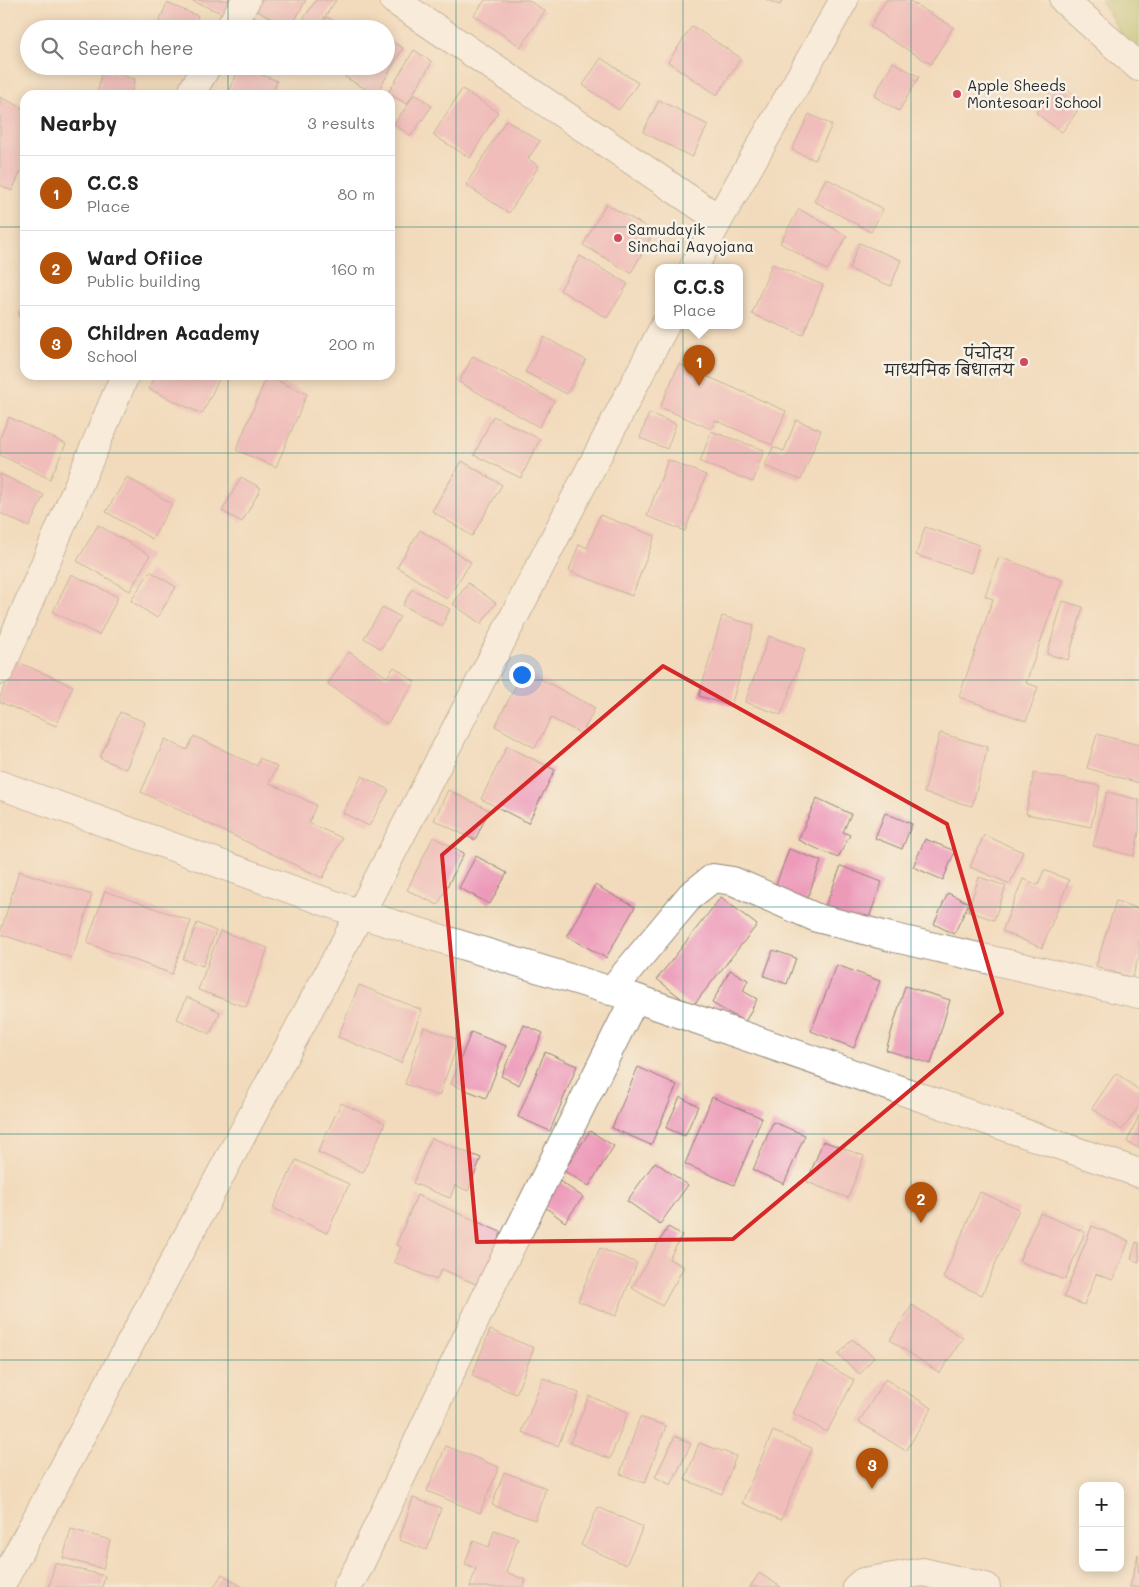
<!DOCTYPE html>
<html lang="en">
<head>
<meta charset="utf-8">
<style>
  body { margin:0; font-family:Mali,"Playpen Sans Deva",sans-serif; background:#f2f2f2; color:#222 }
  .controls { position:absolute; right:15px; bottom:15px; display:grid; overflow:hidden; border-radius:10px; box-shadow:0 2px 12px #0003 }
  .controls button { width:45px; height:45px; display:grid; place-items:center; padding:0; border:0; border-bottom:1px solid #e0e0e0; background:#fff; color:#222; font:25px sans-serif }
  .you { position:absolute; left:521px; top:674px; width:18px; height:18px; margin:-12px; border:4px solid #fff; border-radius:50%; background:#1a73e8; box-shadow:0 0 0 8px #1a73e833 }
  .badge { display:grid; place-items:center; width:32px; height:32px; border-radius:50%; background:#b45309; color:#fff; font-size:16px; font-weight:700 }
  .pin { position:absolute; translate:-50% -41px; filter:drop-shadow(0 1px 2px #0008) }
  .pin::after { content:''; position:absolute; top:26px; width:18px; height:15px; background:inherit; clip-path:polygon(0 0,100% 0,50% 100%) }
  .popup { position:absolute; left:655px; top:264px; width:88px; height:65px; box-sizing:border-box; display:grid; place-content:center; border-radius:10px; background:#fff; filter:drop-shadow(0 1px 4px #0005); font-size:16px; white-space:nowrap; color:#767676 }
  .popup b { font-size:19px; color:#222 }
  .popup::after { content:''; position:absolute; left:50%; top:100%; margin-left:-10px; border:10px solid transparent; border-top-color:#fff }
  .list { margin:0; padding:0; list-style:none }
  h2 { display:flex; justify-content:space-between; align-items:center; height:65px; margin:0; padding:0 20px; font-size:21px }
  h2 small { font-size:16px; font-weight:400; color:#767676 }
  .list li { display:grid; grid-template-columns:32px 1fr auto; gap:15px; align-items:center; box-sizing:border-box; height:75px; padding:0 20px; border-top:1px solid #e0e0e0 }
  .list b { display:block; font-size:19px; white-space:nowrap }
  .list p { margin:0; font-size:16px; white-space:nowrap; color:#767676 }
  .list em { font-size:16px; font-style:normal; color:#767676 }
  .icon { flex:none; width:28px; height:28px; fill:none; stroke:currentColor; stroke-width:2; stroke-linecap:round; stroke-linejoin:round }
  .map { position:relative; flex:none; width:1139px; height:1587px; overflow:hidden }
  .search { position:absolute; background:#fff; box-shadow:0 2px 12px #0003; left:20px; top:20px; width:375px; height:55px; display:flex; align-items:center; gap:12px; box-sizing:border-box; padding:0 18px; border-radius:28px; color:#767676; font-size:19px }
  .panel { position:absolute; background:#fff; box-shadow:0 2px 12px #0003; left:20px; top:90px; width:375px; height:290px; border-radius:15px }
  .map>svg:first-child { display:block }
</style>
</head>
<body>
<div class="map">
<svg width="1139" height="1587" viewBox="0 0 1139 1587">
  <rect width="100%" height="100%" fill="#f7f3e8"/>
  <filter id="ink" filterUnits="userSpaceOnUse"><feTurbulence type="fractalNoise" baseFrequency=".02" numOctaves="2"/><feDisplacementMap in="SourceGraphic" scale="10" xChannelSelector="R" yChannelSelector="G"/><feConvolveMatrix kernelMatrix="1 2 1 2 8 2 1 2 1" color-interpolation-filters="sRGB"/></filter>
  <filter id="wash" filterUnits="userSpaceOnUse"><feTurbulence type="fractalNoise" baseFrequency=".0096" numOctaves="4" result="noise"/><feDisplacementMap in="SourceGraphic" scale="20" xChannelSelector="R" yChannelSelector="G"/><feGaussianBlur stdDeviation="1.12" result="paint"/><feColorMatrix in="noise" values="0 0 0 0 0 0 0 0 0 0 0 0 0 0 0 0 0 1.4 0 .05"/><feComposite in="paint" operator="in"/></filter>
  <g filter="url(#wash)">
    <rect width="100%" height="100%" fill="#f2dbbc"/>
    <polygon fill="#aac064" stroke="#6a7648" points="1101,0 1139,0 1139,65"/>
    <g id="blocks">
      <g fill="#ed9ab9">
        <polygon points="190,0 238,0 231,17"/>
        <polygon points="254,0 306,0 290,29 250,7"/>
        <polygon points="316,0 336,0 317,29 301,29 298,27"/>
        <polygon points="485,0 528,0 545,11 521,47 474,15"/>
        <polygon points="767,0 782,0 780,5"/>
        <polygon points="886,0 908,0 953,27 931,64 870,27"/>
        <polygon points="167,3 198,16 193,29 156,29"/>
        <polygon points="243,11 258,20 253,29 233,29"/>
        <polygon points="327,17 348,29 320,29"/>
        <polygon points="692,26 741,58 717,95 668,62"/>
        <polygon points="386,38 403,48 376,95 345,77 351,66 386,66"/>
        <polygon points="414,50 432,62 407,104 388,93"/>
        <polygon points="601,58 638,83 619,110 583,85"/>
        <polygon points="893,62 919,77 899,111 874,96"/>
        <polygon points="240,66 277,81 272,95 228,95"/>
        <polygon points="327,66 345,66 341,74"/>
        <polygon points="102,71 135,79 131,95 97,95"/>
        <polygon points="1057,82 1084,102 1062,132 1036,113"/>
        <polygon points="462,89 498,112 470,158 433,135"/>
        <polygon points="415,94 432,106 411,136 394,124"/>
        <polygon points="0,97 25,109 25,162 12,191 0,185"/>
        <polygon points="659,100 708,125 692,157 643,132"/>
        <polygon points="809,114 832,125 815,160 792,150"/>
        <polygon points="506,120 540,141 528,159 539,166 509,213 466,185"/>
        <polygon points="826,178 883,209 871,232 814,201"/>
        <polygon points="606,204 654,231 631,273 583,245"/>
        <polygon points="799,209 847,236 827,270 780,243"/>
        <polygon points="859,243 901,260 891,286 849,269"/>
        <polygon points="580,256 628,284 607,318 560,290"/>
        <polygon points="772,264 823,285 803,335 752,314"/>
        <polygon points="25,301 25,319 18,316"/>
        <polygon points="544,337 586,360 567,394 525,372"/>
        <polygon points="473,356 554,401 539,427 459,382"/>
        <polygon points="679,364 786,411 772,445 715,420 711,429 660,407"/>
        <polygon points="156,375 216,375 220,377 202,414 149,389"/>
        <polygon points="267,376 307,394 276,467 236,450"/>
        <polygon points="649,413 676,424 667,449 640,438"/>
        <polygon points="493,416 540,439 521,478 474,455"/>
        <polygon points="9,417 66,444 50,479 0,455 0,438"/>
        <polygon points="796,420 821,430 801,480 765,466 773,447 784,451"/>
        <polygon points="711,431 764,450 753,482 700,462"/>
        <polygon points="668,460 706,475 685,531 647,516"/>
        <polygon points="462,461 502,485 472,536 432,511"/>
        <polygon points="0,474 44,495 29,527 0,513"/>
        <polygon points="127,477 172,504 152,539 106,512"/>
        <polygon points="241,477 261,488 242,522 222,511"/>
        <polygon points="600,515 655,536 632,596 569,571 579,544 587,548"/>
        <polygon points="98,525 150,555 130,591 77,561"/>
        <polygon points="925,527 979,545 971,573 916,555"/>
        <polygon points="420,530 471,562 447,599 397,567"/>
        <polygon points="999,557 1062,580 1026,683 1038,687 1026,721 959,697 993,599 985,596"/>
        <polygon points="150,571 176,587 157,618 131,601"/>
        <polygon points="71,574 118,597 99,635 53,612"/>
        <polygon points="468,583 496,603 481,624 453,604"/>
        <polygon points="412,589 450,609 442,626 403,605"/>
        <polygon points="1063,601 1083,607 1068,660 1047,654"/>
        <polygon points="383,607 400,617 381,649 364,638"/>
        <polygon points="722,616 754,625 731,706 699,696"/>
        <polygon points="769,636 805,649 781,715 745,702"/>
        <polygon points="349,652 387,677 394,667 415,682 387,724 328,684"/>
        <polygon points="15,661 73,686 56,726 0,702 0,697"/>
        <polygon points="524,670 595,708 582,734 551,718 535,748 495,726"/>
        <polygon points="120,712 145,722 126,769 100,758"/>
        <polygon points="940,733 988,747 972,806 924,793"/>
        <polygon points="1097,734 1139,745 1139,783 1087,768"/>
        <polygon points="194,736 257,766 260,758 277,767 269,783 316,805 309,823 342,838 323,878 141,792 165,739 187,750"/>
        <polygon points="507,746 555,770 528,823 481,799"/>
        <polygon points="1034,773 1100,786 1091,827 1026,814"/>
        <polygon points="362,776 389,790 369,826 343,813"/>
        <polygon points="448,790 489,810 475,840 434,820"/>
        <polygon points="1107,792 1139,800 1139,832 1134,856 1093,846"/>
        <polygon points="817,798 851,814 843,832 850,835 838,858 798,840"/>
        <polygon points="885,813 912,824 902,849 875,838"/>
        <polygon points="984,835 1023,852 1010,884 970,867"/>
        <polygon points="433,837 464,853 438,905 407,890"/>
        <polygon points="925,839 955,851 943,880 913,867"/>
        <polygon points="789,849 821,861 805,905 773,893"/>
        <polygon points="476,856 507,873 490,904 459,888"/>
        <polygon points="841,866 882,882 866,926 824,910"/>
        <polygon points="1044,870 1069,880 1042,948 1002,931 1023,879 1038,885"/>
        <polygon points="19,871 92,895 72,958 0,934"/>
        <polygon points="979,877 1006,886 994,920 968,911"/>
        <polygon points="595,885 635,907 606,958 567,936"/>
        <polygon points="105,891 191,921 172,974 87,943"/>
        <polygon points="948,893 969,903 954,934 934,924"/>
        <polygon points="721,897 757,925 692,1007 657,979"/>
        <polygon points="1116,901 1139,909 1139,956 1132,978 1096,966"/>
        <polygon points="197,923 216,931 203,966 183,959"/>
        <polygon points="220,931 268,948 246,1007 198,990"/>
        <polygon points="773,950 796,958 787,984 764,976"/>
        <polygon points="837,965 880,981 854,1048 811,1031"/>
        <polygon points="730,970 748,980 743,991 757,999 745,1022 712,1003"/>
        <polygon points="359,985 422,1010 401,1063 338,1037"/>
        <polygon points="905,986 950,1000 931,1064 886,1050"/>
        <polygon points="187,997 220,1012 210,1034 177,1019"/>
        <polygon points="524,1025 543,1033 519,1085 501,1076"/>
        <polygon points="424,1027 459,1040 439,1096 405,1084"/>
        <polygon points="471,1032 506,1046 486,1098 451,1084"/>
        <polygon points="545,1052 577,1066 550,1131 518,1117"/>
        <polygon points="638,1067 677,1085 651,1145 612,1128"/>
        <polygon points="1116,1073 1139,1090 1139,1106 1122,1130 1092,1108"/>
        <polygon points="680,1097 698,1106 685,1136 666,1128"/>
        <polygon points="712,1097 762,1118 734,1185 685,1164"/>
        <polygon points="341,1103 385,1123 363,1173 318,1152"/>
        <polygon points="1139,1115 1139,1148 1127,1142"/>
        <polygon points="773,1122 805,1135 784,1184 753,1170"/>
        <polygon points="590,1131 614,1146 589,1186 564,1171"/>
        <polygon points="431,1138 481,1158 468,1191 455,1185 450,1198 413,1183"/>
        <polygon points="823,1141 864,1156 848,1198 807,1182"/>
        <polygon points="296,1160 349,1184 327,1233 273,1208"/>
        <polygon points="655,1162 688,1185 660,1224 627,1201"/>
        <polygon points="558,1180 583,1197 565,1222 541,1204"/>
        <polygon points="980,1192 1019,1209 982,1295 943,1278"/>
        <polygon points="417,1195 505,1234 482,1287 442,1269 436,1280 394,1262 401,1247 396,1245"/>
        <polygon points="1040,1213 1085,1232 1065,1280 1019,1261"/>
        <polygon points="1092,1226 1129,1241 1113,1280 1096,1274 1084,1305 1064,1297"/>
        <polygon points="668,1227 682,1235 669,1259 684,1267 662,1306 632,1288"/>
        <polygon points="1136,1242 1139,1243 1139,1262 1131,1259"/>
        <polygon points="600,1248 637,1263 616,1316 578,1301"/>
        <polygon points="912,1305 963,1338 940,1373 890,1340"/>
        <polygon points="490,1330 534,1348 516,1394 472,1376"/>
        <polygon points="852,1339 874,1357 860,1374 838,1355"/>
        <polygon points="820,1361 854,1380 827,1432 793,1413"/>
        <polygon points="543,1378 579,1393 558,1446 522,1432"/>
        <polygon points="885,1379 932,1408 906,1451 859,1422"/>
        <polygon points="589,1396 628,1412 610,1459 570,1443"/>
        <polygon points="640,1417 666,1426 645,1483 620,1474"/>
        <polygon points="773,1431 812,1448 781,1520 742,1503"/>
        <polygon points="675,1436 691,1444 671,1485 655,1477"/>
        <polygon points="699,1443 736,1456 722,1494 685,1480"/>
        <polygon points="446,1446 499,1467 480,1513 427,1491"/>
        <polygon points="504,1472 546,1488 535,1520 492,1505"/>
        <polygon points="413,1498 441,1508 427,1550 399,1540"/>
        <polygon points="598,1507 643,1527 626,1565 581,1545"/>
        <polygon points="71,1529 110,1540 103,1569 63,1558"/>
        <polygon points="494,1530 518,1538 506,1572 526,1580 523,1587 470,1587 476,1568 465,1564 473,1541 489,1547"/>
        <polygon points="1138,1554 1139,1587 1130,1587"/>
        <polygon points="55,1563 105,1576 102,1587 49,1587"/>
        <polygon points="759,1573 781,1587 750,1587"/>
        <polygon points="222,1574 243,1587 214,1587"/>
      </g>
    </g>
  </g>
  <g filter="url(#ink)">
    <use href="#blocks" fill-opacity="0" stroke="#8e8374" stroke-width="1"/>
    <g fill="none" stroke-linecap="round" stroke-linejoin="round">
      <defs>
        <g id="street">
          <polyline points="394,0 719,219"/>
          <polyline points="1064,0 1139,67"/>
          <polyline points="229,29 246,0"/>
          <polyline points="193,95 194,88 207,66"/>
          <polyline points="694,267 719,219 844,0"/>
          <polyline points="0,670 125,375"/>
          <polyline points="611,991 691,895 713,878 733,881 817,918 891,937 1139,994"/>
          <polyline points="0,1587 360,914 665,325"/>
          <polyline points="347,1587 358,1568 495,1278 635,998"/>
          <polyline points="857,1587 863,1582 923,1572 986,1587"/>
        </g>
        <polyline id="secondary" points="0,785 360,914 635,998 1139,1173"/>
      </defs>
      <use href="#street" stroke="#8e8374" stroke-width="30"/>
      <use href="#secondary" stroke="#8e8374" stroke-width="30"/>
      <use href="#street" stroke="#fff" stroke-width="28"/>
      <use href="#secondary" stroke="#fff" stroke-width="28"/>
    </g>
  </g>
  <path d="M0 0H1139V1587H0ZM663,666L947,824L1002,1013L733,1239L477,1242L442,855Z" fill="#f2dbbc" fill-opacity=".55" fill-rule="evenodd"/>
  <path fill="none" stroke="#d62828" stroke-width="4" stroke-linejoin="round" d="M663,666L947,824L1002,1013L733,1239L477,1242L442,855Z"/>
  <path fill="none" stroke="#0f766e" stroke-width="1" stroke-opacity="0.55" d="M228,0V29M456,0V1587M683,0V1587M911,0V1587M228,66V95M0,227H25M390,227H1139M228,375V1587M0,453H1139M0,680H1139M0,907H1139M0,1134H1139M0,1360H1139"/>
  <g fill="#d1495b" stroke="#f7f3e8" stroke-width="2">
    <circle cx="957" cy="94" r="5"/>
    <circle cx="618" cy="238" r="5"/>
    <circle cx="1024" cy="362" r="5"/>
  </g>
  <g text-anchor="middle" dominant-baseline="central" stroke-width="5" stroke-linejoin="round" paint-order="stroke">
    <g font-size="15" fill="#2b2b2b" stroke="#f7f3e8" text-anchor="start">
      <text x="967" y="85">Apple Sheeds<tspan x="967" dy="17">Montesoari School</tspan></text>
      <text x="628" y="229">Samudayik<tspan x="628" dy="17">Sinchai Aayojana</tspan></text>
      <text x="1014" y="353" text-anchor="end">पंचोदय<tspan x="1014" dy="17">माध्यमिक बिधालय</tspan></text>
    </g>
  </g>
</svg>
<div class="controls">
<button>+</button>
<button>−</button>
</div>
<div class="you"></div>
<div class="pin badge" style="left:699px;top:386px">1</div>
<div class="popup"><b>C.C.S</b>Place</div>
<div class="pin badge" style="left:921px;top:1223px">2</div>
<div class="pin badge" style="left:872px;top:1489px">3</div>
<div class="search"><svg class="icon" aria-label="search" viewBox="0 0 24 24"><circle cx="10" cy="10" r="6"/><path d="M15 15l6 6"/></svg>Search here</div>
<section class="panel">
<h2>Nearby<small>3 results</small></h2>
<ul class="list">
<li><span class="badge">1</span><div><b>C.C.S</b><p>Place</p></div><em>80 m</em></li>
<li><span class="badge">2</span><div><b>Ward Ofiice</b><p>Public building</p></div><em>160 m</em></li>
<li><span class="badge">3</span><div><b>Children Academy</b><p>School</p></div><em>200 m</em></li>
</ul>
</section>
</div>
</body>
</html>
